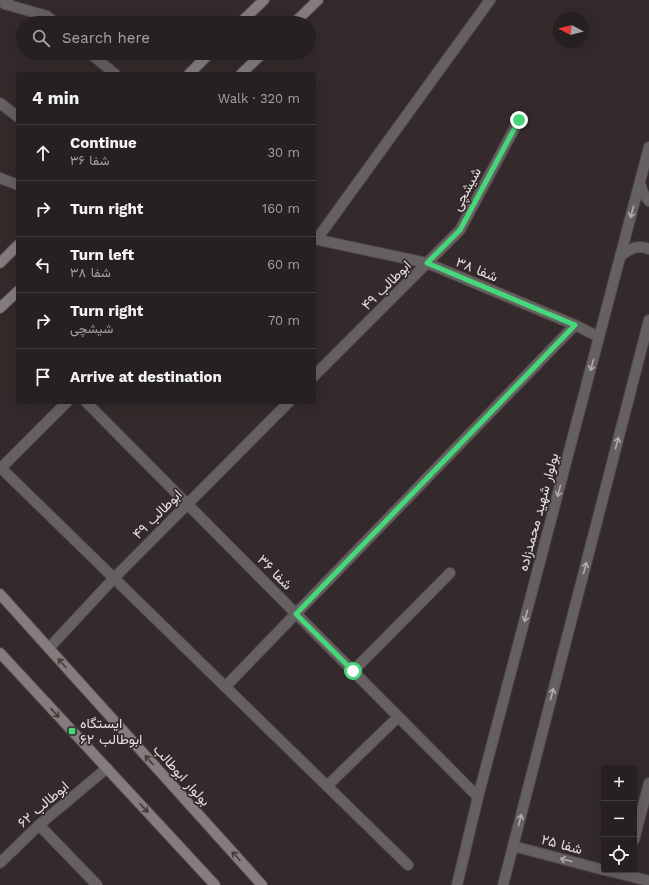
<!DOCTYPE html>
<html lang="en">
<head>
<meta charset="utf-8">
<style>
  body { margin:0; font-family:"Work Sans",Vazirmatn,sans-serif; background:#332d2d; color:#f1f3f6 }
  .controls { position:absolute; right:12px; bottom:12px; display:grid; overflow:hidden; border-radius:4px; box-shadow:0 4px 16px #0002 }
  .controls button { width:36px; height:36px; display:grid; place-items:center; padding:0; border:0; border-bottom:1px solid #433e3e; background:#272020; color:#f1f3f6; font:20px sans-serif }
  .compass { position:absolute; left:553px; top:12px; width:36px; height:36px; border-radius:50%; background:#272020; box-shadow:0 4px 16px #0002; rotate:277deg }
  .stop { position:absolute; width:12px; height:12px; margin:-9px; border:3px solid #46d77a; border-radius:50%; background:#fff }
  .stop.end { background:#46d77a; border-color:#fff; box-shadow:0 1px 4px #0008 }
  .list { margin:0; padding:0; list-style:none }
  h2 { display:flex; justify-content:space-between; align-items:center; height:52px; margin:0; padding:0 16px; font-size:17px }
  h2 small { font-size:13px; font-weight:400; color:#a4a3a5 }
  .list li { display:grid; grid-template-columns:26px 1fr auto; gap:12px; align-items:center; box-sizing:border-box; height:56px; padding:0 16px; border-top:1px solid #433e3e }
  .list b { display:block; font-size:15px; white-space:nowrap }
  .list p { margin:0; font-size:13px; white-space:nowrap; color:#a4a3a5 }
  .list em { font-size:13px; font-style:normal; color:#a4a3a5 }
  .icon { flex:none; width:22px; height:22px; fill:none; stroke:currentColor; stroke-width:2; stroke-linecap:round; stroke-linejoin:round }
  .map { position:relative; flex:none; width:649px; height:885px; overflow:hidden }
  .search { position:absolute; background:#272020; box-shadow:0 4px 16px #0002; left:16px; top:16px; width:300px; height:44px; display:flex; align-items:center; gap:10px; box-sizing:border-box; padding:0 14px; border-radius:22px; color:#a4a3a5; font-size:15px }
  .panel { position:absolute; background:#272020; box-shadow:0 4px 16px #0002; left:16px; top:72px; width:300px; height:332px; border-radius:4px }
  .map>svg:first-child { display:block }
</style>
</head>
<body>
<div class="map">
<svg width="649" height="885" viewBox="0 0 649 885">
  <rect width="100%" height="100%" fill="#342a2b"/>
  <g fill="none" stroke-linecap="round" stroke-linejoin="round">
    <defs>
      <g id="service">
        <polyline points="0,0 5,4 47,16 55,23"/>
        <polyline points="90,53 115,74"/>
        <polyline points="0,103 18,117"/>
      </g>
      <g id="minor">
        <polyline points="5,4 8,0"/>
        <polyline points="0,178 18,185"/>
        <polyline points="314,239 427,263 575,325 599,337"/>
        <polyline points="317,239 490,0"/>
        <polyline points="314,376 460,230 519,120"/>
        <polyline points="67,402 1,468 408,865"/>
        <polyline points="86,402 478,797"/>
        <polyline points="49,648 114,578 289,402"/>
        <polyline points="353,671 450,573"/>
        <polyline points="225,687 575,325"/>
        <polyline points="327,786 398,717"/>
        <polyline points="39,825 97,885"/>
        <polyline points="634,840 649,783"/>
        <polyline points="513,846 604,870"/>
        <polyline points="0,863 39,825 107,768"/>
        <polyline points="605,870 649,881"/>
      </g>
      <g id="tertiary">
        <polyline points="640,183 643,193 649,201"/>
        <path d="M620,257C628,249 638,244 649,249"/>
        <polyline points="457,885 478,797 649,147"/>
        <polyline points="503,885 649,320"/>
      </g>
      <g id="secondary">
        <polyline points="240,23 264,0"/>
        <polyline points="294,23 318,0"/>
        <polyline points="189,74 210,53"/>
        <polyline points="241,74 263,53"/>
        <polyline points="0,263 18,245"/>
        <polyline points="0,308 18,291"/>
        <polyline points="0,594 262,885"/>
        <polyline points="0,653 215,885"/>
      </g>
    </defs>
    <use href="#service" stroke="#504748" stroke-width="12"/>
    <use href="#minor" stroke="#504748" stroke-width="12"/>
    <use href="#tertiary" stroke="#504748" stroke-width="12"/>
    <use href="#secondary" stroke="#504748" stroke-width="12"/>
    <use href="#service" stroke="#656061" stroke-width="10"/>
    <use href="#minor" stroke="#656061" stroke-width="10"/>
    <use href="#tertiary" stroke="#656061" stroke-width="10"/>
    <use href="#secondary" stroke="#857d7d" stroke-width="10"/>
  </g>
  <defs><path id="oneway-shaft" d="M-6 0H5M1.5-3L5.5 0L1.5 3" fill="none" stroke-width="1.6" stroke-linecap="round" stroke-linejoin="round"/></defs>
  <g stroke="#b2adad">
    <use href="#oneway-shaft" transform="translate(632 212) rotate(105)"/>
    <use href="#oneway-shaft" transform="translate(592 365) rotate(105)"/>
    <use href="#oneway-shaft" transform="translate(617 443) rotate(-75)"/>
    <use href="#oneway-shaft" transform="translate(559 491) rotate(105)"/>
    <use href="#oneway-shaft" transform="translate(585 568) rotate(-75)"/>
    <use href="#oneway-shaft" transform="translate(526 616) rotate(105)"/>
    <use href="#oneway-shaft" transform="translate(552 694) rotate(-75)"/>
    <use href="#oneway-shaft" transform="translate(520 820) rotate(-75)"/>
    <use href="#oneway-shaft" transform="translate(566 860) rotate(-165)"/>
  </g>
  <g stroke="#443b3b">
    <use href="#oneway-shaft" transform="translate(62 663) rotate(-132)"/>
    <use href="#oneway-shaft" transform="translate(55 713) rotate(47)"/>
    <use href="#oneway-shaft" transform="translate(149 760) rotate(-132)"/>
    <use href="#oneway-shaft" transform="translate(144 808) rotate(47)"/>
    <use href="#oneway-shaft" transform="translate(236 856) rotate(-132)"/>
  </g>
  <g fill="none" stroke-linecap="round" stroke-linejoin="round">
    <polyline stroke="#46d77a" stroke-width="5" points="353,671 296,614 575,325 427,263 460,230 519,120"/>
  </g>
  <rect fill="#46d77a" stroke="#342a2b" stroke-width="1.5" x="68" y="727" width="8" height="8" rx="2"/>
  <g text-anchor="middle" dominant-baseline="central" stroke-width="3.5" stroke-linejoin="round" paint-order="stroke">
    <g font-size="14" fill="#e6e0e0" stroke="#342a2b">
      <text transform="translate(466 189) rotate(-62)">شیشچی</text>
      <text transform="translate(477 269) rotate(22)">شفا ۳۸</text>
      <text transform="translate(386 285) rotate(-45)">ابوطالب ۴۹</text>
      <text transform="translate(538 512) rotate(-75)">بولوار شهید محمدزاده</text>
      <text transform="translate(157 514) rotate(-45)">ابوطالب ۴۹</text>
      <text transform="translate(275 572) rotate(45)">شفا ۳۶</text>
      <text transform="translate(182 775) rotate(48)">بولوار ابوطالب</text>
      <text transform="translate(43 804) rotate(-41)">ابوطالب ۶۲</text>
      <text transform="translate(562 844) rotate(15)">شفا ۲۵</text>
    </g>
    <g font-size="14" fill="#e6e0e0" stroke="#342a2b" text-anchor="start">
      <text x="80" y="723">ایستگاه<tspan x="80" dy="16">ابوطالب ۶۲</tspan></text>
    </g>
  </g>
</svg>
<div class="controls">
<button>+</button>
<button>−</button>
<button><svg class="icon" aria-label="locate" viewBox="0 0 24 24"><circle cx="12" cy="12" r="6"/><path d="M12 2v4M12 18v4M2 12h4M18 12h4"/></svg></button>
</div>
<svg class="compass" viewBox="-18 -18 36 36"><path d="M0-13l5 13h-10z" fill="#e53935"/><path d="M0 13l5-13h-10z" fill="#a4a3a5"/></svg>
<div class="stop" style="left:353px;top:671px"></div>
<div class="stop end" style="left:519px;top:120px"></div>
<div class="search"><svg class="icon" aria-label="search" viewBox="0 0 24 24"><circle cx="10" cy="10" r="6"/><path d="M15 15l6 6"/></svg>Search here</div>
<section class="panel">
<h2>4 min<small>Walk · 320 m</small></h2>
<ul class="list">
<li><svg class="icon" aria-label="ahead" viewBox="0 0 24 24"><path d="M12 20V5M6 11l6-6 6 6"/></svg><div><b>Continue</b><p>شفا ۳۶</p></div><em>30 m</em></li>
<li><svg class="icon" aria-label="right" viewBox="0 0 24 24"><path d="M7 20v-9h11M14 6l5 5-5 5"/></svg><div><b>Turn right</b></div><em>160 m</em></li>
<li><svg class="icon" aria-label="left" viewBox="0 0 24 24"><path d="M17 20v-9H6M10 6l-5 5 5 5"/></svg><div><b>Turn left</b><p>شفا ۳۸</p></div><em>60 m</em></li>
<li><svg class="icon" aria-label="right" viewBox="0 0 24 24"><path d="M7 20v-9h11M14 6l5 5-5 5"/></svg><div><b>Turn right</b><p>شیشچی</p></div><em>70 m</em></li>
<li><svg class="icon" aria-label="arrive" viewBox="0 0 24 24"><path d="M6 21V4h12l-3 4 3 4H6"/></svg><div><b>Arrive at destination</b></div></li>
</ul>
</section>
</div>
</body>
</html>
